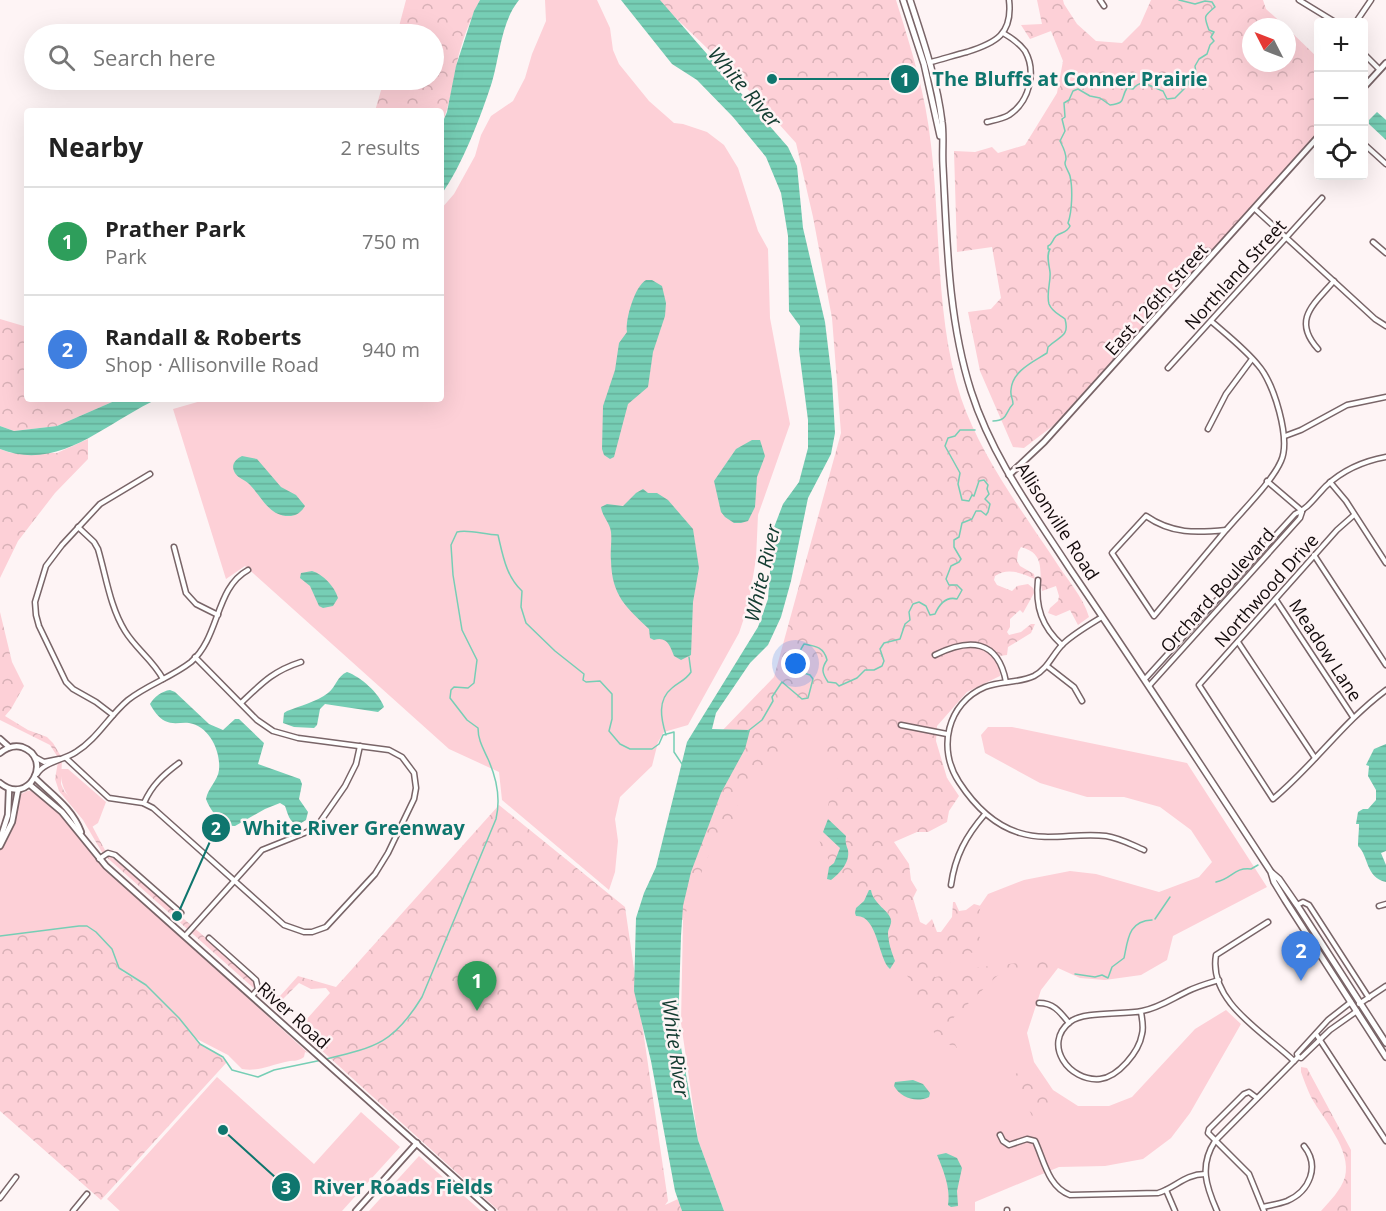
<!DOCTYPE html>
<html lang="en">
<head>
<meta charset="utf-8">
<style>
  body { margin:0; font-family:"Open Sans",sans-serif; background:#f2f2f2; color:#222 }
  .controls { position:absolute; right:18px; top:18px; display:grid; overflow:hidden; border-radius:6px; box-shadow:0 6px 24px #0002 }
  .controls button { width:54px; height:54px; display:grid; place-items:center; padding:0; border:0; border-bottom:2px solid #e0e0e0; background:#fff; color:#222; font:30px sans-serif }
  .compass { position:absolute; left:1242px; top:18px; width:54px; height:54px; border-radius:50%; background:#fff; box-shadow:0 6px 24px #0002; rotate:312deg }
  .you { position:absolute; left:796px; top:664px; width:21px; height:21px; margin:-15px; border:4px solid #fff; border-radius:50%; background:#1a73e8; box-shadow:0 0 0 9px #1a73e833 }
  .badge { display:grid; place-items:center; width:39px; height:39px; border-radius:50%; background:#189379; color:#fff; font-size:20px; font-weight:700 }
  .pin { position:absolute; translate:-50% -50px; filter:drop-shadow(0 2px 3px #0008) }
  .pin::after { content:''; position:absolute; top:32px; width:21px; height:18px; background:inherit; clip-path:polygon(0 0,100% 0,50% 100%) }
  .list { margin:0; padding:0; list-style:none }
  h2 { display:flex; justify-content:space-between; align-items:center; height:78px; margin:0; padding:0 24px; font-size:26px }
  h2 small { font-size:20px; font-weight:400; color:#767676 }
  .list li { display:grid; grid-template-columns:39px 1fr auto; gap:18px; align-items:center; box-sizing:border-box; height:108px; padding:0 24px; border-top:2px solid #e0e0e0 }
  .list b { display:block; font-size:22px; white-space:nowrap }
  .list p { margin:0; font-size:20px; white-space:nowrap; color:#767676 }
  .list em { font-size:20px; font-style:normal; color:#767676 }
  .icon { flex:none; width:33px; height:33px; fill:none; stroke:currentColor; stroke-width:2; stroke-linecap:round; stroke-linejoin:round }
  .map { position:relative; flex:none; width:1386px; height:1211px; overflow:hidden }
  .search { position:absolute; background:#fff; box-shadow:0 6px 24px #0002; left:24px; top:24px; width:420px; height:66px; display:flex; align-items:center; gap:15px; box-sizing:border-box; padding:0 21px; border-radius:33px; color:#767676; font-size:22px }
  .panel { position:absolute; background:#fff; box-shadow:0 6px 24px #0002; left:24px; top:108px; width:420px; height:294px; border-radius:6px }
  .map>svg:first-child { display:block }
</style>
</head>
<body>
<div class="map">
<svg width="1386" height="1211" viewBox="0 0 1386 1211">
  <defs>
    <pattern id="forest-crowns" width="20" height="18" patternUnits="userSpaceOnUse" patternTransform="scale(1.5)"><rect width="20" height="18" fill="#fdd0d7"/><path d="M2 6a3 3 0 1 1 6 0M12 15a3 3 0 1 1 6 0" fill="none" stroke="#d8b1b7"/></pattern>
    <pattern id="water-rules" width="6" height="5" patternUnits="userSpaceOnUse" patternTransform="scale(1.5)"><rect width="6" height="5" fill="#76ceb5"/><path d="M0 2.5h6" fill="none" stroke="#65b09a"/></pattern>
  </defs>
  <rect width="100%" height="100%" fill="#fef4f5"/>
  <g fill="#fdd0d7">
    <polygon points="545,0 597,0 610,28 613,50 619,64 649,101 674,123 683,124 707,132 724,145 738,168 758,231 768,249 770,318 790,424 758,515 756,559 748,606 739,633 688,725 664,732 658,742 652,766 620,797 615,819 618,841 615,872 609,890 502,800 499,772 449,749 245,566 226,579 173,409 208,399 441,399 441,209 454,194 475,156 481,135 491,116 513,101 525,78 532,54 546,21"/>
    <polygon points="819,710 925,945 966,926 988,894 1024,880 1070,871 1096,874 1159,892 1199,877 1212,862 1191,830 1160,807 1124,797 1087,797 1040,783 985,753 981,735 988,727 1012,727 1187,763 1267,887 1173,936 1167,960 1141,975 1105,980 1080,978 1058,968 1041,990 1027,1033 1034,1062 1053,1090 1078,1106 1109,1106 1132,1097 1195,1029 1226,1010 1241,1024 1190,1113 1171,1138 1143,1159 1105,1166 1059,1167 975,1202 975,1211 724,1211 698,1140 681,1023 683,920 705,848 741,771"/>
    <path d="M61,769H68L106,802L98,823L92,827C80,805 59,797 61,769Z"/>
    <path d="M33,790L63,816L96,859L308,1053L305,1052L304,1057C298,1062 292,1060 285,1062C271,1065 258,1072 242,1069L228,1055L193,1037L179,1018L146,985L119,968L109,946L87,926L0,936V849L12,828L21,794L27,791Z"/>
    <polygon points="217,1077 314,1164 361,1112 400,1147 342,1211 120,1211 107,1199"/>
    <polygon points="419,1156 481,1211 369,1211"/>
  </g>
  <g fill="url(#forest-crowns)">
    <path d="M406,0H480C470,19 462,41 457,62C453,84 450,105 441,126V111H375L384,80H434V34H397Z"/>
    <path d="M657,0H896C911,48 926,95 931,145C941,229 935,317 961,398C981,456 1020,508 1054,559C1065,577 1083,596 1089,617L1078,625L1070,610L1056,616L1048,613L1050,608L1058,601L1059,596L1056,586L1042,591C1038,573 1047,554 1021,547L1018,552L1017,561L1020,566L1034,574L1035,579C1021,573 1008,567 995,576L994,580L997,585L1012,591L1017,586L1028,584L1033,588L1034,593L1023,613L1020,610L1010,619V627L1007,632L1009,635L1021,632L1031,624H1035L1031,633L1008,647L1007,655L999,656L1000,676L967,692L937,726L936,741L947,778L959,796L949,811L947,822L928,832H917L894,842L909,864L911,880L917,890L913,898L920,922L926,925L932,919L937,932H941L952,917L953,902H955L959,911L966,910L974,904L981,906L973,933L979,936L986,949L955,957L951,962L933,967L931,972L935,977L942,976L945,973L981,967L1056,959L1039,986L1031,970L997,976L946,1025H941L948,1029L957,1048L935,1038L930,1013L916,1004L917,989L897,962L877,922L871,902L835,870L821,847L819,838L824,817L828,806L831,791L841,773V765L833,756L823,749L825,743L824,728L814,723L800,731L734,796L741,817L713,848L707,858L683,920L673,919L719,734L774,677L841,433L832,318L813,217L796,143L734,74Z"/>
    <polygon points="1037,0 1063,0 1064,4 1077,24 1096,41 1122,43 1140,25 1151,0 1263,0 1266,9 1286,27 1251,27 1251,63 1287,63 1287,28 1318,58 1318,133 1054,425 1024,448 1013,447 980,371 968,312 991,309 1001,298 992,247 957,252 954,151 975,152 992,147 998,153 1025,145 1057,93 1063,61 1051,31 1030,39 1021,25 1042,24"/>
    <polygon points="0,319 27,327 27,399 119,399 57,426 14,431 0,426"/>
    <polygon points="88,439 88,459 55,493 18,541 0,578 0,449 11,453 57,453"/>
    <polygon points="0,612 12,662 24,686 11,709 5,716 28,730 47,737 53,743 62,758 61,784 64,791 88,818 106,852 271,994 280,996 298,976 336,987 499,805 625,907 668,1201 665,1205 678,1199 682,1211 499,1211 298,1029 330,993 326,988 311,989 299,983 282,1000 267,1000 103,854 83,820 59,791 55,779 58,762 57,756 50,745 0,720"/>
    <polygon points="79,926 87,926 96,932 112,949 116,962 123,972 146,985 179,1018 193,1037 204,1047 215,1052 227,1062 101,1200 0,1111 0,936"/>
    <polygon points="1033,1066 1051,1108 1032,1116 1013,1075"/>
    <path d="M1301,1067L1307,1068L1351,1150V1211H1321C1330,1201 1341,1190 1345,1177C1352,1150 1323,1119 1311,1097C1307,1089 1304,1080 1301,1072Z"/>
  </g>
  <g fill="url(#water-rules)">
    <path d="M480,0H519C501,22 500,55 492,82C481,116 462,166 441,195V126L447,112L456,66L474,11Z"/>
    <polygon points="621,0 660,0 788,147 797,166 803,228 825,322 832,380 835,433 831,454 808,498 791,581 781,617 768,645 750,663 716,713 712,729 750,730 745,749 721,793 691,872 683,906 681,936 678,1031 698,1140 724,1211 682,1211 675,1191 651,1061 634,991 636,918 644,893 656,867 687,742 758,627 768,599 773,530 783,504 799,482 808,448 808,420 799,350 800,326 789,311 788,236 781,193 766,157 733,117 697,80 672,64"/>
    <polygon points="1377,112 1386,120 1386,140 1369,124 1369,120"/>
    <path d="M646,280H652L662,286L666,303L665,316L653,352L648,387L628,404L614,457L610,459L604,455L602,449L603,406L615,370L619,343L627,332C625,319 635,286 646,280Z"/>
    <path d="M119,399H158C107,421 60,473 0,449V426L14,431L57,426Z"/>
    <polygon points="752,440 760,440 765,456 757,477 755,507 748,521 741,523 734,523 725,517 721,512 714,481 736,449"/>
    <path d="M242,456L257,459L281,487L296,495L305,506C302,511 298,515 291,516C269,518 261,495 248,483C243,479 236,477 234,471C231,464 236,459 242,456Z"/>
    <path d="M643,489L648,493H657L668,500L693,529L699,568L693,602L691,655L681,660L674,656C670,646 667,636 654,640L650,638L649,629C626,607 612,596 611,561C610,552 612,542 611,532C610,523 602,516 601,507L607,504L623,506L636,493Z"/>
    <path d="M312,571C323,574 335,587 338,598L333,606L323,608L319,606L310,586L300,578L301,573Z"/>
    <path d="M347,672C361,677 379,693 384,707L378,712L325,704L320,709L317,725L314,728L294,727L283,723L284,713L287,711C300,706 316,702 328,693C336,687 337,676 347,672Z"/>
    <path d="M170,690L175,692L209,724L223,730L235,719H239L264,743L258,764L300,779L302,784L299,799L308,812L306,820L298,825C289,822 288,814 285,806L280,803L265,809L235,826C222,827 210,810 206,799C208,788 218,780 219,770C221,751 209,726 189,723C181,722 173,725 165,721C159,718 153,710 150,704C154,697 162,691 170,690Z"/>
    <path d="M1386,744V851L1381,853L1386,865V882C1365,877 1369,856 1358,846C1358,838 1359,832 1359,824H1356L1358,812L1363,809H1368L1376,800V790L1368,776L1369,766L1366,765L1374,749Z"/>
    <path d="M828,819L846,836C845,842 846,844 848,850C850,863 840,873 831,880L827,879L829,867L834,863L840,848L823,832Z"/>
    <path d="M869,890H871C873,904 890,911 891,920C892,924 888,929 888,933C888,942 892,953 895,961L890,969C878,959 878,915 856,916L855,913L856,908L864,901Z"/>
    <path d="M913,1080L923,1084L930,1093L929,1097C916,1103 901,1098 894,1086L895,1082Z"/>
    <path d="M946,1153L957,1158L962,1168L957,1191L958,1206L951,1207L948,1205C951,1189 943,1169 937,1155Z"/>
  </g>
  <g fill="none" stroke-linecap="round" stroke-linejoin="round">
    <g stroke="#76ceb5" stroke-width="1.5">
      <path d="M993,421C1008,421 1005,412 1013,404C1013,398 1010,396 1011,390C1012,371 1033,362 1047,353L1048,347C1059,336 1070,337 1065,319C1060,315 1052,312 1049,304C1046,293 1051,282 1050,272C1049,264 1046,255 1050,249H1048V246C1053,244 1052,240 1056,236C1061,232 1067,233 1070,226L1068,223C1072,212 1073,189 1070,176C1069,172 1065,167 1065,163C1065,162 1066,160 1066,159C1066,152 1063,147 1060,141L1065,131L1062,119L1065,117L1064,103L1069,100L1073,91L1078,89L1090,96L1100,98L1110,105C1127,103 1120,99 1127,88L1133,89C1142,77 1152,88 1163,91L1167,99L1175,98L1188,85V80L1194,78L1192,75L1196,73L1195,66L1199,59L1207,54L1210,45L1214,41L1211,37L1214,32L1209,30C1204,16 1203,17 1215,7L1212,2L1205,1L1195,4L1179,0"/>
      <path d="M748,731L762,720L773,701L772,697L782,682L802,699L808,698L813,679L810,675L801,672C795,662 798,653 804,644C815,646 824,647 827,660C821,669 822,673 828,682L836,683L839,686L857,678L865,670H874L882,666L884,661L880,649L884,643L900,639L905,624L910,620L909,612L913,604L919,602L926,606L930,615L935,614C939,605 946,596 957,599L962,590L957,585H949L946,579L951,566L959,562L961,559L954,547V540L959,537L962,523L972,519L976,511H981L986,515L988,512L990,504L985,499L989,494L987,489L988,485L984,480L979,481L974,496L972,495L969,501L962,500L958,484L960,473L945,446L948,438L955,436L960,430H975"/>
      <path d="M666,735C661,719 657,700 672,688C679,682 686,680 691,672L689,657"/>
      <path d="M1216,882C1232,879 1234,867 1251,869L1258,865"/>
      <polyline points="1155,919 1170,897"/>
      <polyline points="0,936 79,926 87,926 96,932 112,949 119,968 146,985 179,1018 200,1044 223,1057 232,1070 258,1077 274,1070 322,1060"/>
      <path d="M1075,974L1095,977L1102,975L1108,978L1112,967L1124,958C1128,940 1128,921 1152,920"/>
      <path d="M326,1059C376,1047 394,1043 422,997L496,819C501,798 497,779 488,759C483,748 478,740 478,728L467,720L450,698L451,690L454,687L468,688L474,683L477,660L462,630L453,575L451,545L457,532C469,529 485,535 498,535C503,556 506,576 522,591L521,607L526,623L555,651L584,674L583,680L586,682L600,681L612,694V719L609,731L620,744L630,749H652L659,744L663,735L674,732V752L682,764"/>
    </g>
    <defs>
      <g id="street">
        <polyline points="1100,0 1104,6"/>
        <polyline points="1299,0 1335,22"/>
        <polyline points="1356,22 1371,0"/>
        <polyline points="1364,54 1379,69"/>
        <path d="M931,62C943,59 955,55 967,52C996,43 1013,34 1009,0"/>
        <path d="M987,122C995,120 1002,119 1009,115C1029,102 1037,72 1025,51C1019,43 1012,38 1003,33"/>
        <polyline points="1364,144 1386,164"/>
        <polyline points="1255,209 1375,319 1386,326"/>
        <polyline points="1373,242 1386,253"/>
        <path d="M1211,321C1227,335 1245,349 1258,365C1274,383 1291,439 1281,461C1272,482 1242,511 1227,529"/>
        <path d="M1318,349C1292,320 1313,305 1334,281"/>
        <polyline points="1168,368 1322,198"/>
        <polyline points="1208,429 1226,394 1252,359"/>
        <polyline points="1285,436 1301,430 1347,405 1386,397"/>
        <polyline points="1267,481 1302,511"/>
        <polyline points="1330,482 1346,501 1386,563"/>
        <path d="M1354,515L1337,530L1199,685L1273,799C1314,765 1343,722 1386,690"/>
        <path d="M1146,516C1172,534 1196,533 1226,530L1154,616L1112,553Z"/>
        <path d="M78,527L94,542L98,549C106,576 110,607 125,631C136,649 153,660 163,679"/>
        <polyline points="174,547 186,593 196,604 218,615"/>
        <polyline points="1314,555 1386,665"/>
        <path d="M1038,580C1035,607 1042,627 1062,645"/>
        <polyline points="1276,600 1353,717"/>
        <path d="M1102,617C1089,625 1075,633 1064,643C1053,653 1048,669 1034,676C1019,683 1001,681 985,687C947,703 937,749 959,782C974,805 993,825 1020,833C1049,842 1077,832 1106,836C1120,838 1132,845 1144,850"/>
        <polyline points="1238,642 1315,758"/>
        <path d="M935,655C969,638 998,639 1006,682"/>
        <polyline points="1047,666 1074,687 1082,701"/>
        <path d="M1145,679L1295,514C1308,509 1316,496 1326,486C1343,470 1364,461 1386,457"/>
        <polyline points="1149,686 1300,518 1302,512"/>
        <path d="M241,703C262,683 273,671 301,662"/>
        <polyline points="113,715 96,702 73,689 66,682 39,626 36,615 35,602 46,566 62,545 100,504 150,474"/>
        <polyline points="901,725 947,734"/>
        <polyline points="35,757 44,762 59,759"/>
        <polyline points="66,758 109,798 143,803 153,808 284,925 304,932 312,932 326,927 375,874 388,853 414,799 416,788 414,773 402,757 389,750 298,738 273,731 257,720 195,657"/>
        <path d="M37,774C44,762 64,760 76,752C97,739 109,716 128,700C147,685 172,677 191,662C220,637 215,588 248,570"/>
        <path d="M144,803C152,785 163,775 179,763"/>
        <polyline points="99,859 108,853 115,855 181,913"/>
        <path d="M951,885C955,856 966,836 985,814"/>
        <polyline points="1297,905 1303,902 1309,905 1369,998"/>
        <polyline points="1379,906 1386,904"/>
        <path d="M1268,922L1216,955C1208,1002 1265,1033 1294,1061"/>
        <polyline points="185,936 262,850 307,832 320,822 345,786 356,764 360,746"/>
        <polyline points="209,938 256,980 258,989 252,996"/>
        <path d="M1039,1003C1054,1003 1060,1012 1069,1023"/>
        <polyline points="1359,1004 1386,986"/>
        <path d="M1141,1012C1142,1019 1144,1027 1142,1034C1139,1052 1118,1077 1100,1079C1069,1082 1042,1044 1070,1022C1083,1011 1123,1015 1142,1011C1159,1008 1173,998 1188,991C1198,986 1209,983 1219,980"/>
        <polyline points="1316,1034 1386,1141"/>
        <polyline points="1298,1057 1297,1054 1328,1020 1351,1002"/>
        <polyline points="1257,1098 1249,1092 1244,1094 1209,1129 1208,1133 1249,1174 1264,1211"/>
        <path d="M1000,1135L1003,1141L1009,1145L1027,1139L1035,1141C1044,1160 1048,1187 1070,1195L1158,1193C1175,1188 1185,1174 1205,1174"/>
        <polyline points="1166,1190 1175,1211"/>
        <polyline points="0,1198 16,1177"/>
        <path d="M1263,1207C1271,1205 1279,1204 1287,1201C1310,1191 1320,1166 1304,1146"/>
        <polyline points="1007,1210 1007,1211"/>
        <polyline points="73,1211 87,1194"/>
        <path d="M1217,1211C1206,1186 1199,1166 1215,1141L1298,1057L1301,1058L1330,1030L1357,1011"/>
      </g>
      <g id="secondary">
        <polyline points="1364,87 1386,63"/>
        <polyline points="1009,475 1044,442 1318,137"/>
        <polyline points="0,739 9,747"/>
        <path d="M0,753C6,748 14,745 22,747C54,758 29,807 0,783"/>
        <path d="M35,778C52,795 72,808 81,832"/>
        <polyline points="30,785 62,812 106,866 492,1211"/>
        <polyline points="0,840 8,815 9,789"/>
        <polyline points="0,846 12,822 18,790"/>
        <polyline points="356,1211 417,1143"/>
      </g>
      <g id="primary">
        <polyline points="903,0 924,64 940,136"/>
        <path d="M910,0C923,40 937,80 942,122C944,136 942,151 943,166C947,241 948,319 971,391C992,457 1033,512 1070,569C1138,669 1205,771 1271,872L1274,882L1285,900L1386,1057"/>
        <polyline points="1272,873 1279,879 1297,905 1386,1043"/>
      </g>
    </defs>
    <use href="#street" stroke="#796568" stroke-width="7"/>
    <use href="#secondary" stroke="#796568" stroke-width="8"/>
    <use href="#primary" stroke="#796568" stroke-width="8"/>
    <use href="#street" stroke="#fff" stroke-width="4"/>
    <use href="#secondary" stroke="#fff" stroke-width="4.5"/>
    <use href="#primary" stroke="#fff" stroke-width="5"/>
  </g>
  <g text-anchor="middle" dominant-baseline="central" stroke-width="5" stroke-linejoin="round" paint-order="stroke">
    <g font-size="18" fill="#130b0c" stroke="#fef4f5">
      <text transform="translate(1235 274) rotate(-48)">Northland Street</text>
      <text transform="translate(1156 299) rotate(-48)">East 126th Street</text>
      <text transform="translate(1058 521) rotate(57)">Allisonville Road</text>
      <text transform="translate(1217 590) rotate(-48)">Orchard Boulevard</text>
      <text transform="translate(1266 590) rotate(-48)">Northwood Drive</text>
      <text transform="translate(1326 650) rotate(57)">Meadow Lane</text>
      <text transform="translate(294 1015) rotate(42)">River Road</text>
    </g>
    <g font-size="20" font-style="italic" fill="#123b30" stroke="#fef4f5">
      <text transform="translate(745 87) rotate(49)">White River</text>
      <text transform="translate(762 573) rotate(-77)">White River</text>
      <text transform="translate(676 1048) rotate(82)">White River</text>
    </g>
  </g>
  <path fill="none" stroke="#0f766e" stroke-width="2" d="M772 79L905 79M177 916L216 828M223 1130L286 1187"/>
  <g fill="#0f766e" stroke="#fef4f5" stroke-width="2">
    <circle cx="772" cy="79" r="6"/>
    <circle cx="177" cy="916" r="6"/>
    <circle cx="223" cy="1130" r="6"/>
    <circle cx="905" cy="79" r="15"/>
    <circle cx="216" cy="828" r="15"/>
    <circle cx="286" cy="1187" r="15"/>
  </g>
  <g font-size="18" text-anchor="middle" font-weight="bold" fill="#fff">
    <text x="905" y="86">1</text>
    <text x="216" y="835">2</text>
    <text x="286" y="1194">3</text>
  </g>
  <g font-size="20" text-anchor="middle" font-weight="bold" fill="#0f766e" stroke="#fef4f5" stroke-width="5" stroke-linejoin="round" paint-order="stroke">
    <text x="1070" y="86">The Bluffs at Conner Prairie</text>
    <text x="354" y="835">White River Greenway</text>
    <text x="403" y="1194">River Roads Fields</text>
  </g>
</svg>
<div class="controls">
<button>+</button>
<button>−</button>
<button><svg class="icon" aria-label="locate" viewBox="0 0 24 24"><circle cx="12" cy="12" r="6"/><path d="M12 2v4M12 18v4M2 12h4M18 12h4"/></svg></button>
</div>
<svg class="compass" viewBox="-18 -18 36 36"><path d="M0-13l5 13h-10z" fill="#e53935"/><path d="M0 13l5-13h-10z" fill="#767676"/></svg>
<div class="you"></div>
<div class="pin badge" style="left:477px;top:1011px;background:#2e9e5b">1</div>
<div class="pin badge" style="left:1301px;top:981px;background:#3f7fe0">2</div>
<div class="search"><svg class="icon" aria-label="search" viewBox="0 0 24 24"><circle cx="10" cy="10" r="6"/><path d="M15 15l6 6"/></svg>Search here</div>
<section class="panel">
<h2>Nearby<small>2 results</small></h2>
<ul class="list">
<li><span class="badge" style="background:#2e9e5b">1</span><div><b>Prather Park</b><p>Park</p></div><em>750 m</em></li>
<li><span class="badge" style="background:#3f7fe0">2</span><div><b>Randall &amp; Roberts</b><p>Shop · Allisonville Road</p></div><em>940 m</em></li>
</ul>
</section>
</div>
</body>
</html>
